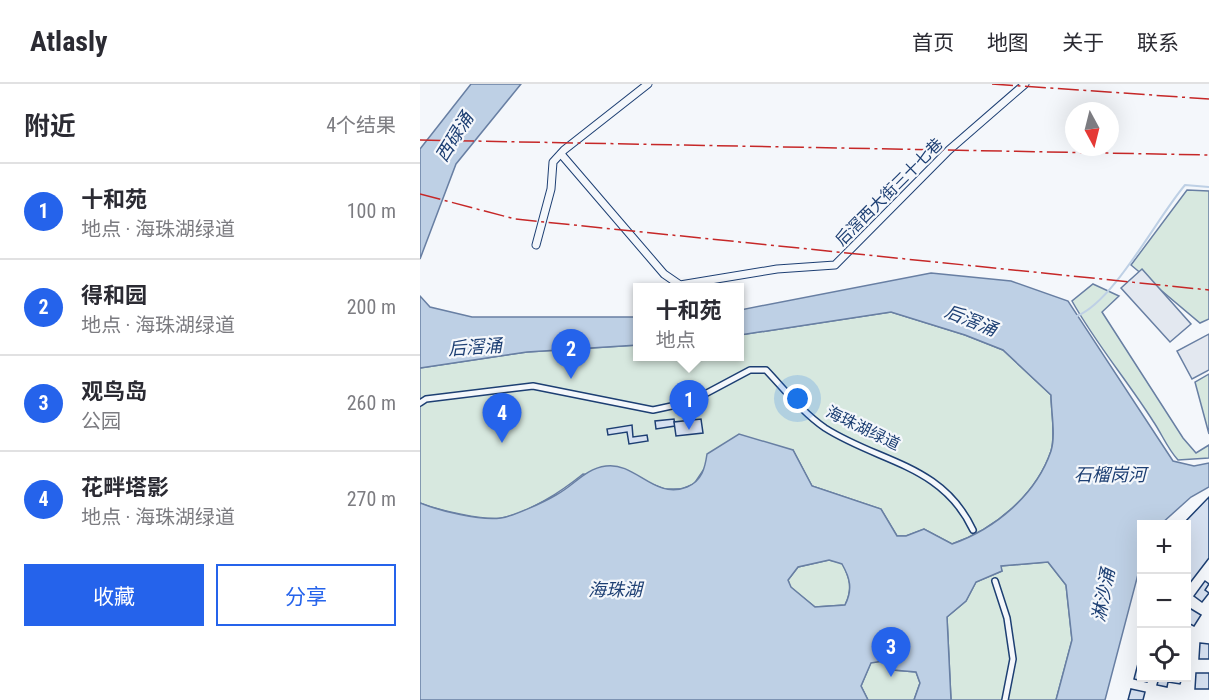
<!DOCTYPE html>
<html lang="zh">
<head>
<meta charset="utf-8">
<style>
  body { margin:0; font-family:"Roboto Condensed","Noto Sans SC",sans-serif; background:#f7f7f7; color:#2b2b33 }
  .controls { position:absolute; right:18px; bottom:18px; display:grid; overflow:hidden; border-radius:0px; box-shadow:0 6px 24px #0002 }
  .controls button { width:54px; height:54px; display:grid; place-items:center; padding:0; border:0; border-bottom:2px solid #e1e1e2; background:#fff; color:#2b2b33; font:30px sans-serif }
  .compass { position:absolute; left:645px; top:18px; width:54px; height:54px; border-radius:50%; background:#fff; box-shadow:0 6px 24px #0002; rotate:173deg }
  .you { position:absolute; left:378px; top:315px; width:21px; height:21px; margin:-15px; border:4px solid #fff; border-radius:50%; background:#1a73e8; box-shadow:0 0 0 9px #1a73e833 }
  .badge { display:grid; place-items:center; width:39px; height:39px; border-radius:50%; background:#2563eb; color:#fff; font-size:20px; font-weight:700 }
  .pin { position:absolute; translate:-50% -50px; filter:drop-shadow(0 2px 3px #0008) }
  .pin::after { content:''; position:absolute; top:32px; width:21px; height:18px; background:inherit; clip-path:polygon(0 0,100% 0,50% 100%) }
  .popup { position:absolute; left:213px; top:199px; width:111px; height:78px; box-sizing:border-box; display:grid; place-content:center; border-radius:0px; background:#fff; filter:drop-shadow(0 2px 4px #0005); font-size:20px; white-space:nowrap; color:#7c7c81 }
  .popup b { font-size:22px; color:#2b2b33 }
  .popup::after { content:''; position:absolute; left:50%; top:100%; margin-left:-12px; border:12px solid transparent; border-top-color:#fff }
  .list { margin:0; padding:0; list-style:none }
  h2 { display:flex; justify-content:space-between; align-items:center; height:78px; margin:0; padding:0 24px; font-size:26px }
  h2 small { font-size:20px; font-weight:400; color:#7c7c81 }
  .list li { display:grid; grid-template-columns:39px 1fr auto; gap:18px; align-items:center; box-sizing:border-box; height:96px; padding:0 24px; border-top:2px solid #e1e1e2 }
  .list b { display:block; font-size:22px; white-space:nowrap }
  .list p { margin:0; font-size:20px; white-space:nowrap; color:#7c7c81 }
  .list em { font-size:20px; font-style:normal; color:#7c7c81 }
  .actions { display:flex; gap:12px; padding:18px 24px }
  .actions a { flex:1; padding:14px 0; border:2px solid #2563eb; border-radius:0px; text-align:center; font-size:21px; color:#2563eb }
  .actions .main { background:#2563eb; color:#fff }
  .icon { flex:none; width:33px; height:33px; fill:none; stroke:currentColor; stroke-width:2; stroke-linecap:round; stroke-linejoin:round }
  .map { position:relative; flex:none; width:789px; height:616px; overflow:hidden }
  header { display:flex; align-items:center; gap:36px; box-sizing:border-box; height:84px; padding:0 30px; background:#fff; border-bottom:2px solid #e1e1e2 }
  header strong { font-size:28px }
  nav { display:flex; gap:33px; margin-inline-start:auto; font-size:21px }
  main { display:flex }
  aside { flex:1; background:#fff }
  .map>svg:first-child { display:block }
</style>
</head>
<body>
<header>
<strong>Atlasly</strong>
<nav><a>首页</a><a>地图</a><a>关于</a><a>联系</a></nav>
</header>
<main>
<aside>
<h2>附近<small>4个结果</small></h2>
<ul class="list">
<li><span class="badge">1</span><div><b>十和苑</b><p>地点 · 海珠湖绿道</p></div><em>100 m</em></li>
<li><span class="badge">2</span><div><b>得和园</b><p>地点 · 海珠湖绿道</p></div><em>200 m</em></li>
<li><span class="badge">3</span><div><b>观鸟岛</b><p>公园</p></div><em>260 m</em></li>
<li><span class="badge">4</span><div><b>花畔塔影</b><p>地点 · 海珠湖绿道</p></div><em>270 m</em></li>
</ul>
<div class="actions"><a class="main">收藏</a><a>分享</a></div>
</aside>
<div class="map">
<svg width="789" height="616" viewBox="0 0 789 616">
  <rect width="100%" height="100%" fill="#f4f7fb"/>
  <g fill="#d7e8df" stroke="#687fa3" stroke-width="1.5">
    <polygon points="767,106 789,107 789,235 780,239 711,181"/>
    <path d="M673,200L699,212L682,228L763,354L776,369L789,361V374L758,376C747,364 742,350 733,337C707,296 676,260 652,217Z"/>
    <path d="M471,228L545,251L583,266L631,311C631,327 636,352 631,367C616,411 575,445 532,460L504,445L486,452H477L461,425L392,402L373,366L286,382L274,400L262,405H245L226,398L163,390C142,407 109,429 82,434C65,437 17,426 0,419V284L107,268L218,261V272H320V251Z"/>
    <polygon points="789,290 789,350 775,298"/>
    <path d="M409,476L422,479C430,494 433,505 425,521L395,523L370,503L368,496L378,483Z"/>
    <polygon points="628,478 646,501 652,556 636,616 531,616 527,533 546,517 556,498 582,487 580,482"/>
    <polygon points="463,577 473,586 496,588 500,599 494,616 448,616 441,602 451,578"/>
  </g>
  <g fill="#e3e8f0" stroke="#687fa3" stroke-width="1.5">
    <polygon points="722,185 771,240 750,258 701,204"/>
    <polygon points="789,250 789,286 772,295 757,267"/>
  </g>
  <g fill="#bed0e5" stroke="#687fa3" stroke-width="1.5" fill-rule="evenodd">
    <polygon points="51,0 101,0 36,80 0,175 0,65"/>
    <path d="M511,189L591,197L648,217L753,377L774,382L789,379V403L771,413L741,440H722L721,479L685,616H636L652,556L646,501L628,478L581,482L582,487L556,498L546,517L527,533L531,616H494L500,599L496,588L473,586L463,577L451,579L441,602L448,616H0V419C20,427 60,437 81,434C94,432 124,418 136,411C155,401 164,385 186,382C216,378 234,416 267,403C282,397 285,384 287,370L319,350L373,366L392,402L461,425L477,452H486L504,445L532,460C575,445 616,411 631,367C636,352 631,327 631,311L583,266L545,251L471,228L320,251V226ZM409,476L422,480C430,494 433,505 425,521L395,523L371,503L368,496L378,483Z"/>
    <polygon points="0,212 10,223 52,233 218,233 218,261 107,268 0,284"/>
  </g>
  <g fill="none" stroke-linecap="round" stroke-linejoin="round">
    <path stroke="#bed0e5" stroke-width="2" d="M657,232C695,216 736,135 765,101L789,103"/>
  </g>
  <g fill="#d5e0f0" stroke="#1d3f73" stroke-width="1.5">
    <polygon points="254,335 255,342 236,345 235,337"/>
    <polygon points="281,335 283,349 256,352 254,338"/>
    <polygon points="212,341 213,353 227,351 228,357 209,360 207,348 188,351 187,345"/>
    <polygon points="789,413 789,474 766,504 766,440 763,440"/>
    <polygon points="785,497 789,500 785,506 789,509 782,518 774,512"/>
    <polygon points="766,522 781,531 774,542 766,538"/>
    <polygon points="780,559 789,560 789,575 779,575"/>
    <polygon points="722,564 722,594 728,594 727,598 714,595"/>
    <polygon points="776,589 789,589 789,605 775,605"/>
    <polygon points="739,594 762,594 760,600 748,598 747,603 737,601"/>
    <polygon points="711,605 725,608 723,616 708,616"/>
  </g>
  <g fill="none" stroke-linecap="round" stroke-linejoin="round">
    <defs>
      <g id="pedestrian">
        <path d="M0,319L6,315L113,302L233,326L270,318L330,286H346C364,305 383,329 405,344C460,379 522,380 553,446"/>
        <polyline points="575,497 587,534 593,575 585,616"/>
      </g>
      <g id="minor">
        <polyline points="141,70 244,190 260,201 357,185 415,181 529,66 605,0"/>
        <polyline points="116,161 131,105 133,78 144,66 228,0"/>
      </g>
    </defs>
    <use href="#pedestrian" stroke="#1d3f73" stroke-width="8"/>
    <use href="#minor" stroke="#1d3f73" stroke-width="9"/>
    <use href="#pedestrian" stroke="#f4f7fb" stroke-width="5"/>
    <use href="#minor" stroke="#f4f7fb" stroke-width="7"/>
    <g stroke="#c62828" stroke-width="1.5" stroke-dasharray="21 4.5 3 4.5" stroke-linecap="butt">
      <polyline points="572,0 789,15"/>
      <polyline points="0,56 789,71"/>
      <polyline points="0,110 95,135 789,206"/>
    </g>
  </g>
  <g text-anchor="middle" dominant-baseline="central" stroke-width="4.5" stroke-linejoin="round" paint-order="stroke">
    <g font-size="16" fill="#1d3f73" stroke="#f4f7fb">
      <text transform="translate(469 108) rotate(-45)">后滘西大街三十七巷</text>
      <text transform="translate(443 344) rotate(26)">海珠湖绿道</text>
    </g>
    <g font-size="18" font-style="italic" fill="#1d3f73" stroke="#f4f7fb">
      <text transform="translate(34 53) rotate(-58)">西碌涌</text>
      <text transform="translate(551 236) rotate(22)">后滘涌</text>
      <text transform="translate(55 263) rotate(-4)">后滘涌</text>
      <text x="690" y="390">石榴岗河</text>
      <text x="195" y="505">海珠湖</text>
      <text transform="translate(683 511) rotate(-79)">淋沙涌</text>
    </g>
  </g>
</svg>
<div class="controls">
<button>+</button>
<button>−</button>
<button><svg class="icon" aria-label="locate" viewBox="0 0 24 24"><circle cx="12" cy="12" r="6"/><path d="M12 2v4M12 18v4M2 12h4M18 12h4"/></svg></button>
</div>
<svg class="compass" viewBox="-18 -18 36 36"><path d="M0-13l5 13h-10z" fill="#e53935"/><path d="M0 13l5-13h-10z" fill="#7c7c81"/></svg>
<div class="you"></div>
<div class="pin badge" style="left:269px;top:346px">1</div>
<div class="popup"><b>十和苑</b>地点</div>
<div class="pin badge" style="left:151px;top:295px">2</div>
<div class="pin badge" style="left:471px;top:593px">3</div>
<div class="pin badge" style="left:82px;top:359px">4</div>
</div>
</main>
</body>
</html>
